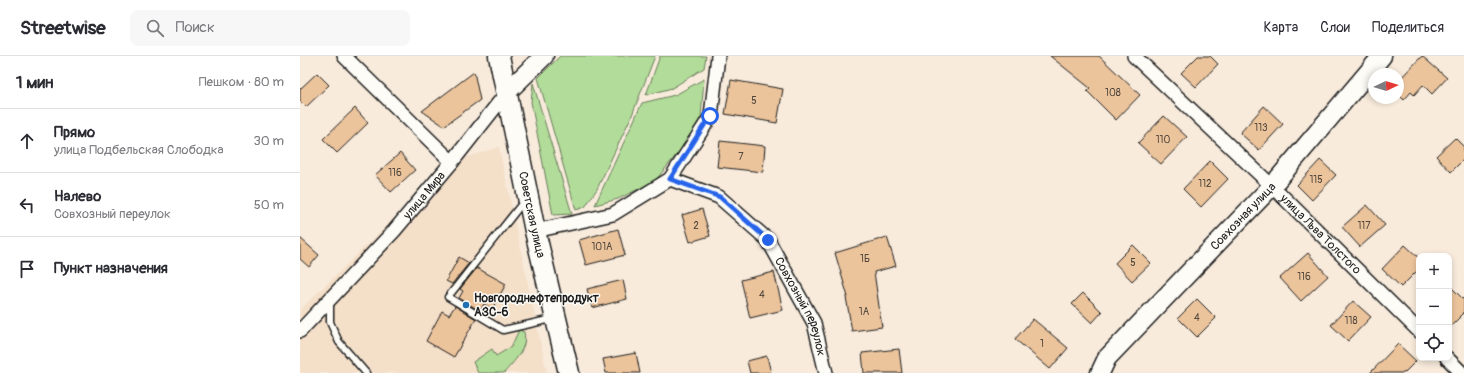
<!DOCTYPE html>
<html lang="ru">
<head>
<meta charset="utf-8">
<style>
  body { margin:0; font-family:Pangolin,sans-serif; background:#f7f7f7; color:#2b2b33 }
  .controls { position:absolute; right:12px; bottom:12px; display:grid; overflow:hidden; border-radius:8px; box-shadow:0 2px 6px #0003 }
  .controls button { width:36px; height:36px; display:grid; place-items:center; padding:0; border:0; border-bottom:1px solid #e1e1e2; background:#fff; color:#2b2b33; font:20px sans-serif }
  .compass { position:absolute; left:1068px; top:12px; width:36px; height:36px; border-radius:50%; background:#fff; box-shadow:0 2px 6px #0003; rotate:86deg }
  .stop { position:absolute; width:12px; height:12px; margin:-9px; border:3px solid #2563eb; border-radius:50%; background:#fff }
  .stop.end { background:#2563eb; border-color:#fff; box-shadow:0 1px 4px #0008 }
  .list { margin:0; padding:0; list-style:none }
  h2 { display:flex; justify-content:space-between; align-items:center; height:52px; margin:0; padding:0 16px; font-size:17px }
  h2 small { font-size:13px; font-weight:400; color:#7c7c81 }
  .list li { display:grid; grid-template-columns:26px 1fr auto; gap:12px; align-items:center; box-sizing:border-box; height:64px; padding:0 16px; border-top:1px solid #e1e1e2 }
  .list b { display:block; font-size:15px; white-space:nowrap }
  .list p { margin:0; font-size:13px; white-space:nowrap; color:#7c7c81 }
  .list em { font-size:13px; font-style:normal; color:#7c7c81 }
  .icon { flex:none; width:22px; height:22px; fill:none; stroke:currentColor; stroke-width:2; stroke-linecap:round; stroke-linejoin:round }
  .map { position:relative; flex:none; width:1164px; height:317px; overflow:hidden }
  header { display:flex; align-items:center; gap:24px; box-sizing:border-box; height:56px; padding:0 20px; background:#fff; border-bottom:1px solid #e1e1e2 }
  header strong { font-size:19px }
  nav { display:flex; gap:22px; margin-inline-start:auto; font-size:14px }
  .search { width:280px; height:36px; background:#f7f7f7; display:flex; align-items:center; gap:10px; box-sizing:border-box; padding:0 14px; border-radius:8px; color:#7c7c81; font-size:15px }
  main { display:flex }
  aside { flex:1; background:#fff }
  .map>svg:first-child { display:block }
</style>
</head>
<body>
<header>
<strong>Streetwise</strong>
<div class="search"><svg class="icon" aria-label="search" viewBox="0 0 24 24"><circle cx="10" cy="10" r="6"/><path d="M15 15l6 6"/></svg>Поиск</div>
<nav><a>Карта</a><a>Слои</a><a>Поделиться</a></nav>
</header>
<main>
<aside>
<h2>1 мин<small>Пешком · 80 m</small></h2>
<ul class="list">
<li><svg class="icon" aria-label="ahead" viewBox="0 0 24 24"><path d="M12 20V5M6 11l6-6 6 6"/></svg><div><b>Прямо</b><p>улица Подбельская Слободка</p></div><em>30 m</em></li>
<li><svg class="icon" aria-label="left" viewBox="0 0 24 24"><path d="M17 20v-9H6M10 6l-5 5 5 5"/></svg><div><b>Налево</b><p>Совхозный переулок</p></div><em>50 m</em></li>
<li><svg class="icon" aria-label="arrive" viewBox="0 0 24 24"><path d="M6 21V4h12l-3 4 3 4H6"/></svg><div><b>Пункт назначения</b></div></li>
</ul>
</aside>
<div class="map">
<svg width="1164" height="317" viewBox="0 0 1164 317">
  <rect width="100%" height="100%" fill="#f8ebdc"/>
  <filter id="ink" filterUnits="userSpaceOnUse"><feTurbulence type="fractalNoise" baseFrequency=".025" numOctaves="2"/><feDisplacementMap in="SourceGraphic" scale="8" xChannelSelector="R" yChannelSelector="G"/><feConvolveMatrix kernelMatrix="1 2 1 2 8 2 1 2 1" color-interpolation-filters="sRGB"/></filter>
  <g filter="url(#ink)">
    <polygon fill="#f4dfc9" points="199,91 247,317 0,317 0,254 152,106"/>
    <g fill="#b2dc99" stroke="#677c5a">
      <polygon points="260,0 355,0 332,59 297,133 285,151 276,154 238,22"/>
      <polygon points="360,0 406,0 404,12 372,32 346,39"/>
      <polygon points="404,23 401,61 382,92 355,125 318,143 295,149 342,47 375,39"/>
      <polygon points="233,27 272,158 253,159 231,46"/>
      <path d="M219,274L224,276C228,293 214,305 204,317H178L173,306L192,293L196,300L211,291Z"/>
    </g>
    <g fill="#ecc49c" stroke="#1c1c1c">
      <polygon points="750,0 799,0 840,39 816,64 787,35 790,32"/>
      <polygon points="898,0 910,0 918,8 896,31 881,17"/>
      <polygon points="1122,0 1147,22 1132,38 1123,29 1114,39 1111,36 1104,44 1098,38 1098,25"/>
      <polygon points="174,16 180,44 144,70 122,55"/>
      <polygon points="17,17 29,29 6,51 0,45 0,33"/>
      <polygon points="431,24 483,33 477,67 425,58"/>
      <polygon points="964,50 983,68 959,94 940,77"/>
      <polygon points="55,52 68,67 37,97 23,83"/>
      <polygon points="864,60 887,81 861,108 838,87"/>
      <polygon points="1155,82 1164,91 1164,103 1151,116 1136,100"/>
      <polygon points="420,85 465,90 463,116 417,111"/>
      <polygon points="100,97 115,114 91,136 75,119"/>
      <polygon points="1020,104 1036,119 1012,144 997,129"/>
      <polygon points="910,105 928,123 901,151 883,133"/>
      <polygon points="1067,149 1085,169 1060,191 1042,171"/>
      <polygon points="402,153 410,180 390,186 382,159"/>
      <polygon points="318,173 325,199 286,209 279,184"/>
      <polygon points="587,181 596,210 574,216 582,271 552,275 546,241 548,241 535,197"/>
      <polygon points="0,182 19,199 9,211 0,203"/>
      <polygon points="833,189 851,207 832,225 815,207"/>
      <polygon points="1105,189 1119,202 1119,213 1101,231 1082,213"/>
      <polygon points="1008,197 1028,220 1001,245 980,222"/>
      <polygon points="159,201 169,207 152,228 146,225"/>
      <polygon points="177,212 206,228 192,253 184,248 180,255 159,242 163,235 160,233"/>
      <polygon points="474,216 483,254 450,262 441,224"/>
      <polygon points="323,224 327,243 292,252 287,233"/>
      <polygon points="1149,229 1164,244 1164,257 1149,272"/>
      <polygon points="783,237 802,256 792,267 772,248"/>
      <polygon points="897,243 916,262 897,281 878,262"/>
      <polygon points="1053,245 1071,261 1048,285 1031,269"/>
      <polygon points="155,250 176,263 154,301 126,285 142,255 149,259"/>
      <polygon points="733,263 768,292 750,313 715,283"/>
      <polygon points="1098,288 1116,305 1104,317 1070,317"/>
      <polygon points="599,293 602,317 564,317 562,297"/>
      <polygon points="336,297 340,317 306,317 303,303"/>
      <polygon points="467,300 471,317 450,317 447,305"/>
    </g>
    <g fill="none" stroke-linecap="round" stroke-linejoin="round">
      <defs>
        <g id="service">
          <polyline points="224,145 148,241 203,274 252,263"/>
          <polyline points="30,245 30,266 39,286 66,317"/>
        </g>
        <g id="minor">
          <polyline points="44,0 152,106"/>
          <path id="s1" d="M834,0L972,130L1119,275"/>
          <path id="s2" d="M370,123L419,141L468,184L514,267L526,317"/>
          <polyline points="235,175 313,158 370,123 411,60 418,0"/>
          <path id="s3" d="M0,275L94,175L152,106L208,35"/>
          <polyline points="1147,302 1162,317"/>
        </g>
        <g id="secondary">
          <polyline points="208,35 244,0"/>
          <path id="s4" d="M800,317L807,302L972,130L1082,0"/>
        </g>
        <g id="primary">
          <path id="s5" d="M199,0L235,175L269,317"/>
        </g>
      </defs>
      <use href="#service" stroke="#1c1c1c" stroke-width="9"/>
      <use href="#minor" stroke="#1c1c1c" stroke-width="16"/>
      <use href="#secondary" stroke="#1c1c1c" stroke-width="21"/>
      <use href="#primary" stroke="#1c1c1c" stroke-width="23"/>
      <use href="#service" stroke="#fdfcf7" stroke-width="6"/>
      <use href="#minor" stroke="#fdfcf7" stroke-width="13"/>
      <use href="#secondary" stroke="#fdfcf7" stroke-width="18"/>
      <use href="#primary" stroke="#fdfcf7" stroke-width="20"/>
    </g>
  </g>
  <g fill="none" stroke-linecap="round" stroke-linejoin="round" filter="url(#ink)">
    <polyline stroke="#2563eb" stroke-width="5" points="410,60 370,123 420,141 468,184"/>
  </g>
  <circle fill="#1f6fb2" stroke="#fdfcf7" stroke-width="1.5" cx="166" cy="249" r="4"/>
  <g text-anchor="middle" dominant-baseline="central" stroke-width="3" stroke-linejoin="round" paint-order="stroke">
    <g font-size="10" fill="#50463c">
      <text x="813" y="37">108</text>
      <text x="454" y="45">5</text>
      <text x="961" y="72">113</text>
      <text x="863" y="84">110</text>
      <text x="441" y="101">7</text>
      <text x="95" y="117">116</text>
      <text x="1016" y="124">115</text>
      <text x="905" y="128">112</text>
      <text x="396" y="170">2</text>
      <text x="1064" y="170">117</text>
      <text x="302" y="191">101А</text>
      <text x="565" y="203">1Б</text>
      <text x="833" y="207">5</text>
      <text x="1004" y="221">116</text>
      <text x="462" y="239">4</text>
      <text x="564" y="256">1А</text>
      <text x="897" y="262">4</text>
      <text x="1051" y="265">118</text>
      <text x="742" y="288">1</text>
    </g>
    <g font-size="12" fill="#1c1c1c" stroke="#fdfcf7">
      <text stroke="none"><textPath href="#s3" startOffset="184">улица Мира</textPath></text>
      <text stroke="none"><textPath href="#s5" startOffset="162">Советская улица</textPath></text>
      <text stroke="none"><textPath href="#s4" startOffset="213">Совхозная улица</textPath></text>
      <text stroke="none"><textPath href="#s1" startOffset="258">улица Льва Толстого</textPath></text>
      <text stroke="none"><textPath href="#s2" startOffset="192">Совхозный переулок</textPath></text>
    </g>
    <g font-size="12" font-weight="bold" fill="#1c1c1c" stroke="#fdfcf7" text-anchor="start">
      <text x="174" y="242">Новгороднефтепродукт<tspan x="174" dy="14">АЗС-6</tspan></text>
    </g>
  </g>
</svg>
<div class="controls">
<button>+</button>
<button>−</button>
<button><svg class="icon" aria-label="locate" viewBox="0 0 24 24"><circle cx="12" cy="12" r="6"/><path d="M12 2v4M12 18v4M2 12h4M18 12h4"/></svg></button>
</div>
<svg class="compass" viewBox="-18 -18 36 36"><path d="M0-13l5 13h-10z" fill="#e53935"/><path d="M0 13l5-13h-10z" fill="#7c7c81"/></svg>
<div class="stop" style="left:410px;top:60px"></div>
<div class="stop end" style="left:468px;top:184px"></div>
</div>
</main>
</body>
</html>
